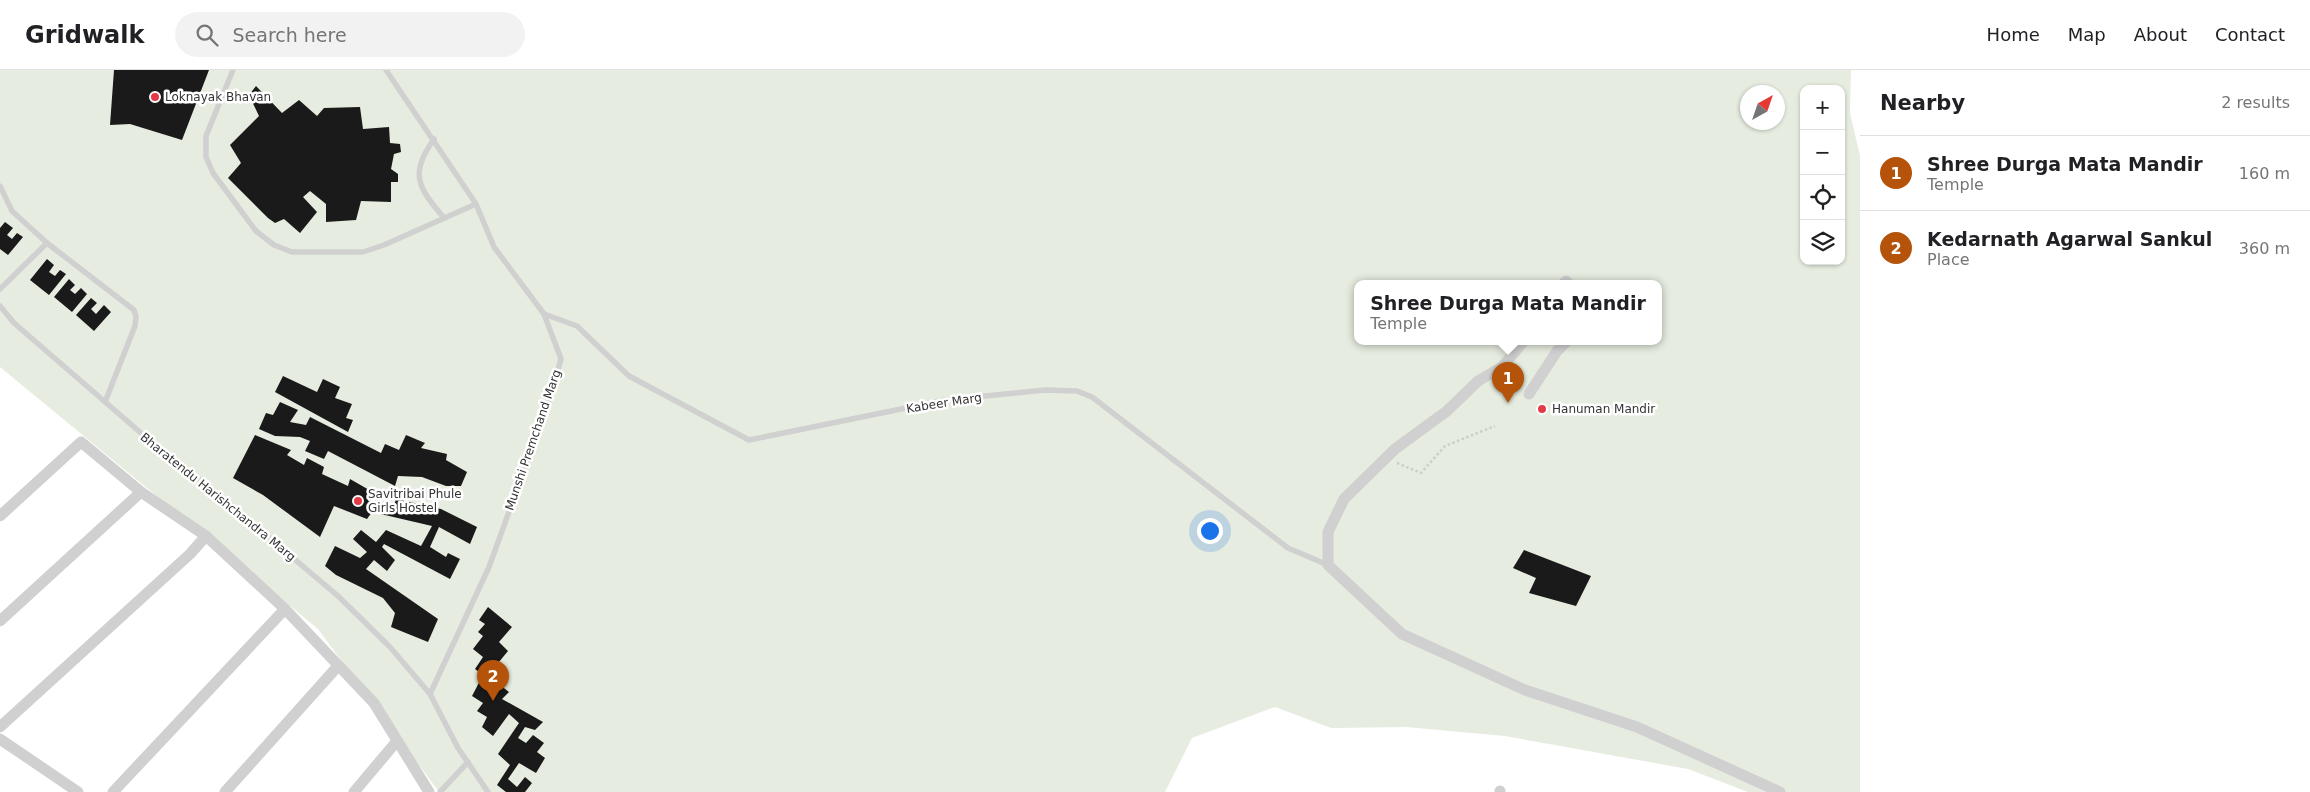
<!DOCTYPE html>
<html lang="en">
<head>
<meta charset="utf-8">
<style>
  body { margin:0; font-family:"DejaVu Sans",sans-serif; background:#f2f2f2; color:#202124 }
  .controls { position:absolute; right:15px; top:15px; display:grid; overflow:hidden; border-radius:10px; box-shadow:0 1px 4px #0004 }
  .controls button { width:45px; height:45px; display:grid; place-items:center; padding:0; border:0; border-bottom:1px solid #e0e0e0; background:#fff; color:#202124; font:25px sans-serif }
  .compass { position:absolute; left:1740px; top:15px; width:45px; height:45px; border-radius:50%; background:#fff; box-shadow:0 1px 4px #0004; rotate:40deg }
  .you { position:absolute; left:1209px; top:460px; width:18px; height:18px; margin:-12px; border:4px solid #fff; border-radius:50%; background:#1a73e8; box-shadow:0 0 0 8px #1a73e833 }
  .badge { display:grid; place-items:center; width:32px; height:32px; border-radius:50%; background:#b45309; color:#fff; font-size:16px; font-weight:700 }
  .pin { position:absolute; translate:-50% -41px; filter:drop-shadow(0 1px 2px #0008) }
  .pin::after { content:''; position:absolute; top:26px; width:18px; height:15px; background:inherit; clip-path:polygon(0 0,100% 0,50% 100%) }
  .popup { position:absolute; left:1354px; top:210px; width:308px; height:65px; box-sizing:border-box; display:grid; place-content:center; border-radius:10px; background:#fff; filter:drop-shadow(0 1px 4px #0005); font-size:16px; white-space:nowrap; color:#757577 }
  .popup b { font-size:19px; color:#202124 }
  .popup::after { content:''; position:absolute; left:50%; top:100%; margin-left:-10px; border:10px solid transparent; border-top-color:#fff }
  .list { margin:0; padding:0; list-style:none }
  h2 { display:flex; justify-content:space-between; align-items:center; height:65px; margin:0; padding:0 20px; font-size:21px }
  h2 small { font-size:16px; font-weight:400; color:#757577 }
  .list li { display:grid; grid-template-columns:32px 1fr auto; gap:15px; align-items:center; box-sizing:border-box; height:75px; padding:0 20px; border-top:1px solid #e0e0e0 }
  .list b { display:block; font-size:19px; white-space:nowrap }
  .list p { margin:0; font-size:16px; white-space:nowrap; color:#757577 }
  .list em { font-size:16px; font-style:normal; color:#757577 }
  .icon { flex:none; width:28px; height:28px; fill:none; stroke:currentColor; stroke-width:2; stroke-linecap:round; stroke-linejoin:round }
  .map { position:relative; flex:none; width:1860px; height:722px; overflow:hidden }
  header { display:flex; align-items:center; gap:30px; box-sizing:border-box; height:70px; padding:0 25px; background:#fff; border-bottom:1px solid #e0e0e0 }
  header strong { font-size:24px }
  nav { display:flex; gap:28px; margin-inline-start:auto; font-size:18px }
  .search { width:350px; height:45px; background:#f2f2f2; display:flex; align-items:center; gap:12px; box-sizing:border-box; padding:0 18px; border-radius:28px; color:#757577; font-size:19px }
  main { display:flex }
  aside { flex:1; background:#fff }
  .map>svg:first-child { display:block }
</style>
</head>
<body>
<header>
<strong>Gridwalk</strong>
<div class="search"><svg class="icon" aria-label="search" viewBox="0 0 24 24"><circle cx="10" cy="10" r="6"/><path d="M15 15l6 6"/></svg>Search here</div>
<nav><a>Home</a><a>Map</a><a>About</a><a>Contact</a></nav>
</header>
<main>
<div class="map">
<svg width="1860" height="722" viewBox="0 0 1860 722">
  <rect width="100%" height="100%" fill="#fff"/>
  <path fill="#e6ecdf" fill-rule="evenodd" d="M0,0H1851L1850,43L1860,86V722H1748L1688,699L1505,666L1406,657L1331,658L1275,637L1192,668L1165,722H439L318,559L0,297ZM1804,19H1841V191H1804ZM1748,22H1778V52H1748ZM1358,214H1658V272H1358Z"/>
  <g fill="#1a1a1a">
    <polygon points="114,0 209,0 182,70 130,54 110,55"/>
    <polygon points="256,16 282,43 299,30 317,46 324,38 360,37 363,59 389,57 390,73 400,74 401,82 394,84 391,99 398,104 398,112 391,112 391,132 361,131 356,150 326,152 326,134 310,121 303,127 317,142 300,163 284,149 275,153 268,148 228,108 241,93 230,75 259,46 249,25"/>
    <polygon points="5,152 13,158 7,165 12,169 17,163 23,167 8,185 0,179 0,158"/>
    <polygon points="47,189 54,195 49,202 55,206 60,200 66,204 49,225 30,210"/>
    <polygon points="69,209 75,215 70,220 75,224 81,218 87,224 72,242 54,227"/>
    <polygon points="91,228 97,233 91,239 96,244 104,235 111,242 94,261 76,245"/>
    <polygon points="283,306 317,322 323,309 340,317 335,328 352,334 346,348 353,350 348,362 275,322"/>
    <polygon points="280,332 298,340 290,352 306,355 310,347 381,383 385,374 399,380 406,365 425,373 421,378 447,384 446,390 467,402 461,416 446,416 422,407 398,406 395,416 328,381 324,389 305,381 310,371 300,367 275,366 259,359 266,343 273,345"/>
    <polygon points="255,365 291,380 287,385 304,395 307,388 324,397 322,404 348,416 350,409 371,421 368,431 393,440 396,429 441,439 477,457 470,474 439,457 430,477 446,487 448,483 460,489 450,509 384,474 382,477 395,490 387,501 374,490 366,499 438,549 428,572 391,557 395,543 383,528 336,505 325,496 335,476 360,488 367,482 353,469 361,460 376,472 386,460 421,476 432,456 372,442 367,449 334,436 320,467 263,425 233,408"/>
    <polygon points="1524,480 1591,506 1576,536 1529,523 1536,508 1513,498"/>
    <polygon points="488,537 512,557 499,572 508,581 494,598 505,607 500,615 509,622 502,629 543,652 535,660 525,657 518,668 526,673 533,665 544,673 537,682 545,688 536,703 519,693 508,709 517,717 525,707 532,713 525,722 506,722 497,715 510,695 498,684 519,653 509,644 493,666 482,657 487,647 477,641 483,633 472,626 483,605 475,599 483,587 473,579 483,566 478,562 485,554 479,550"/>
  </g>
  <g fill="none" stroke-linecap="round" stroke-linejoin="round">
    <polyline stroke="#cdcdcd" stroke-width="2.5" stroke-dasharray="2.5 2.5" stroke-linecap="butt" points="1397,393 1421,403 1445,376 1495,356"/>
    <g stroke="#d0d0d0" stroke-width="5.5">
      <polyline points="233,0 206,66 206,87 213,103 256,161 274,175 292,182 363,182 384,175 476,134"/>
      <polyline points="386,0 476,134 494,177 544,244 561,289 548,334 489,497 430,624"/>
      <path d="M434,69C409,105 418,117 444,148"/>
      <polyline points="0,116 12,141 47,173 134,240 136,247 135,256 105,332"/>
      <polyline points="0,219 47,173"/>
      <polyline points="0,236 14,253 141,363 220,426 338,526 390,577 430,624 458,678 488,722"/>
      <polyline points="544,244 577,256 629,306 749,370 945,330 1045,320 1077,321 1092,327 1288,478 1328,495"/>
      <polyline points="440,722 468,692"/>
    </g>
    <g stroke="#d0d0d0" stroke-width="11">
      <polyline points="1563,214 1566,211 1569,214"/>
      <polyline points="1523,272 1502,297 1478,311 1447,341 1395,379 1344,429 1328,462 1328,495 1402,564 1525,620 1637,657 1780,722"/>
      <polyline points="1529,324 1557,281 1566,272"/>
      <polyline points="141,422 206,466 285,539 374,633 429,722"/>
      <polyline points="0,446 81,372 141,422 0,551"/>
      <polyline points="0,657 190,484 206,466"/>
      <polyline points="0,669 78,722"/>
      <polyline points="113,722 285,539"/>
      <polyline points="225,722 338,596"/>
      <polyline points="354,722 397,671"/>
      <polyline points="1500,722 1500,721"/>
    </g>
  </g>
  <g fill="#e63946" stroke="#fff" stroke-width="2">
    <circle cx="155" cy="27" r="5"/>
    <circle cx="1542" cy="339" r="5"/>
    <circle cx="358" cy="431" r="5"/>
  </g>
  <g text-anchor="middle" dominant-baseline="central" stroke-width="5" stroke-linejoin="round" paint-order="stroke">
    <g font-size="12" fill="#333" stroke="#fff" text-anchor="start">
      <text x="165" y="27">Loknayak Bhavan</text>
      <text x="1552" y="339">Hanuman Mandir</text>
      <text x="368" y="424">Savitribai Phule<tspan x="368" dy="14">Girls Hostel</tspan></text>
    </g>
    <g font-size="12" fill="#333" stroke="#fff">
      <text transform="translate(944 333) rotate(-9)">Kabeer Marg</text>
      <text transform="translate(533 370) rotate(-71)">Munshi Premchand Marg</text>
      <text transform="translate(218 427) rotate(39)">Bharatendu Harishchandra Marg</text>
    </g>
  </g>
</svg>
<div class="controls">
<button>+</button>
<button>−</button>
<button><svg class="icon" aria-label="locate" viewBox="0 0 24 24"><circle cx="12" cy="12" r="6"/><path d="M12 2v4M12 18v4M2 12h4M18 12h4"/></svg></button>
<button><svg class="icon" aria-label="layers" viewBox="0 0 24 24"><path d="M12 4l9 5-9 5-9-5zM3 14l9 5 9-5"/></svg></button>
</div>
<svg class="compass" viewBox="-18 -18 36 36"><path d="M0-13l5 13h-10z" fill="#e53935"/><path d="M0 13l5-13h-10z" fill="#757577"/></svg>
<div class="you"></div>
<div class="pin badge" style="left:1508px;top:333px">1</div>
<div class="popup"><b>Shree Durga Mata Mandir</b>Temple</div>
<div class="pin badge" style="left:493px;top:631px">2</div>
</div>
<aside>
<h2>Nearby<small>2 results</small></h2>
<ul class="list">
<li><span class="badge">1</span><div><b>Shree Durga Mata Mandir</b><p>Temple</p></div><em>160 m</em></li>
<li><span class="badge">2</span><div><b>Kedarnath Agarwal Sankul</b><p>Place</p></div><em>360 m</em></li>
</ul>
</aside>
</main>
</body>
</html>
